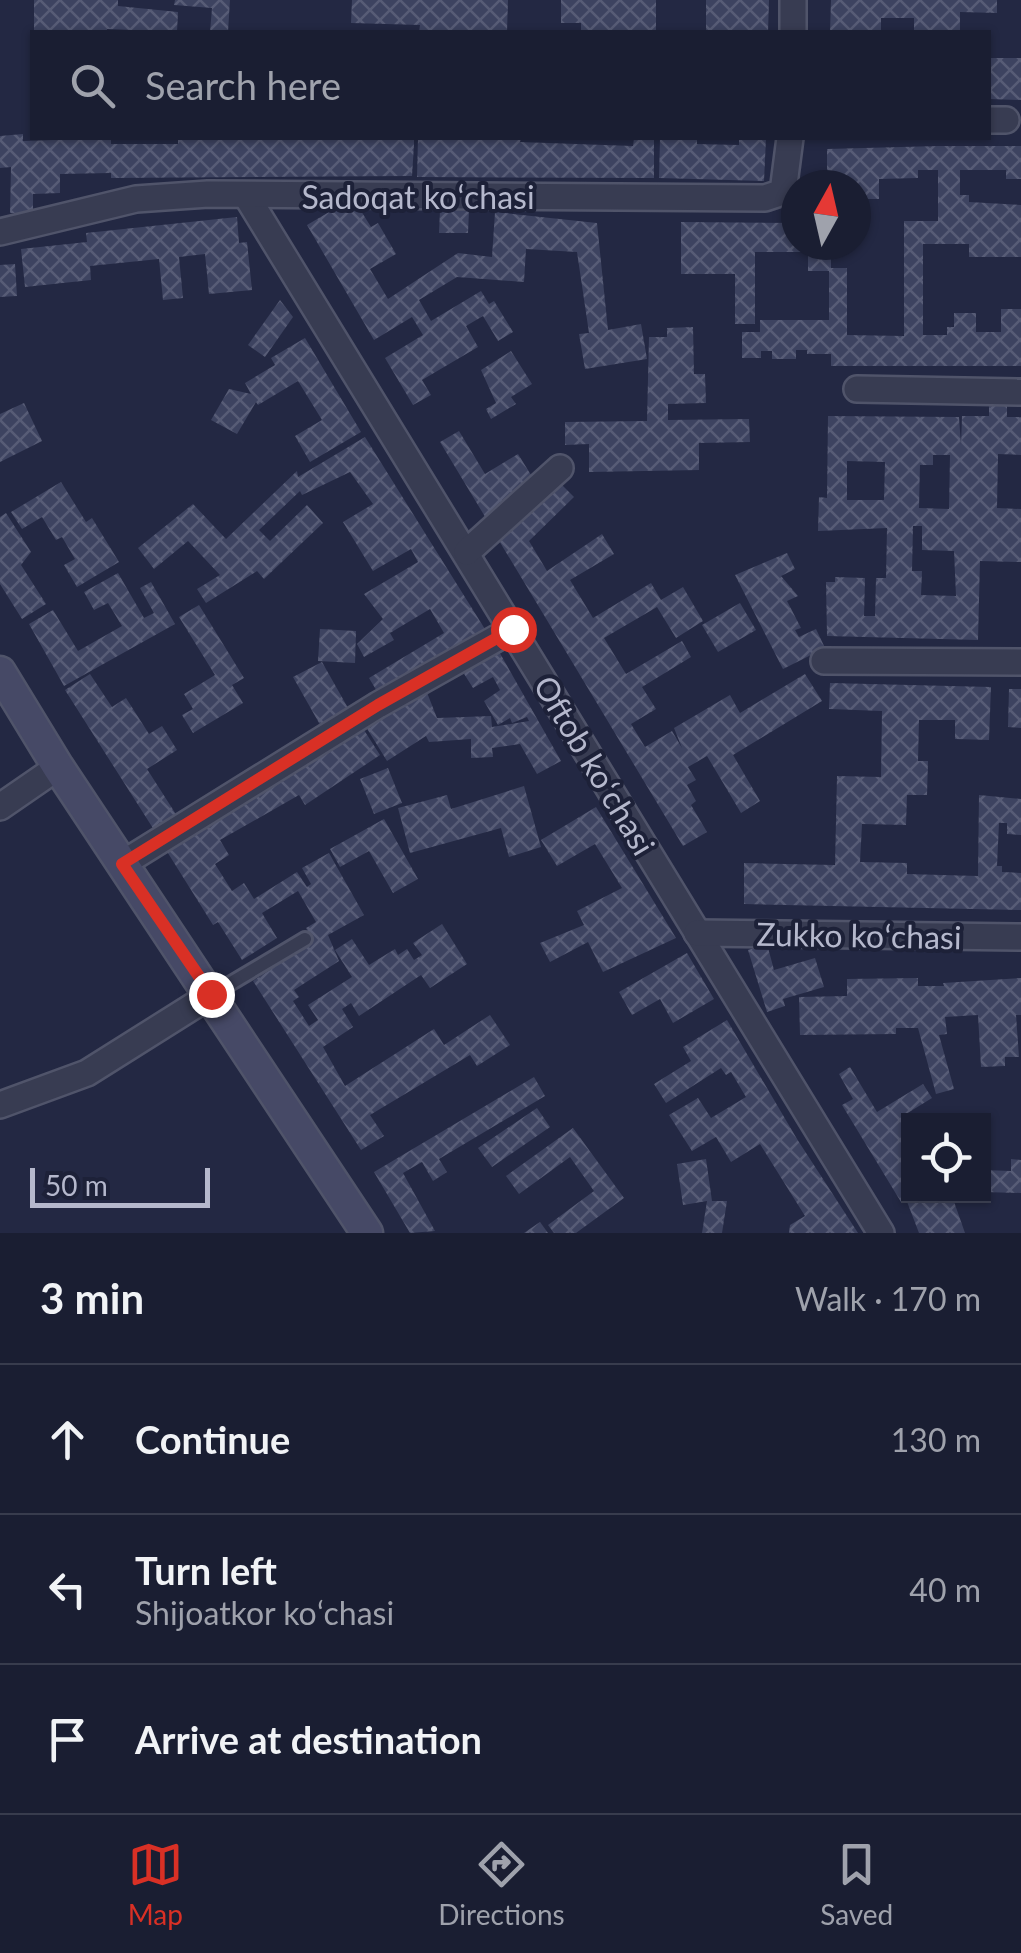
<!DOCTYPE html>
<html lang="en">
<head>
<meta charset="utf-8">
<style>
  body { margin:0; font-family:Lato,sans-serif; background:#272b3e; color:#f1f3f6 }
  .controls { position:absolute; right:30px; bottom:30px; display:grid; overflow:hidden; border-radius:0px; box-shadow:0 2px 8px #0004 }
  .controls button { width:90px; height:90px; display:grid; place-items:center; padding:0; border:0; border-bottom:2px solid #383c4d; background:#1a1e32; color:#f1f3f6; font:50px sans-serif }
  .compass { position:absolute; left:781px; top:170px; width:90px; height:90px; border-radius:50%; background:#1a1e32; box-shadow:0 2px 8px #0004; rotate:8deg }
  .scale { position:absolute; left:30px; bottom:25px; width:180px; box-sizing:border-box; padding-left:10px; border:5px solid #b5b8cc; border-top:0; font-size:28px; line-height:35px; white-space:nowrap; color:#b5b8cc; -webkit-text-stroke:8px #1d2138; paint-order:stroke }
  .stop { position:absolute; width:30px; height:30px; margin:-22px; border:8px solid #d93025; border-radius:50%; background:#fff }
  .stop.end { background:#d93025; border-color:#fff; box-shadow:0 2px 10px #0008 }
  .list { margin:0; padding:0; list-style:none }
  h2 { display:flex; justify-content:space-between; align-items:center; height:130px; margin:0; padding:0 40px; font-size:42px }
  h2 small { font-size:32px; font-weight:400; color:#9fa2ac }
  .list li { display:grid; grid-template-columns:65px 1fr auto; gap:30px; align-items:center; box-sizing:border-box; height:150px; padding:0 40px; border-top:2px solid #383c4d }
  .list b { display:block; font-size:38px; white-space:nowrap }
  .list p { margin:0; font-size:32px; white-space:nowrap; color:#9fa2ac }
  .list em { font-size:32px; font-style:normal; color:#9fa2ac }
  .icon { flex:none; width:55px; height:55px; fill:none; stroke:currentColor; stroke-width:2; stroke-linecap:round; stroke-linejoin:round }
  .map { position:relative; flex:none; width:1021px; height:1233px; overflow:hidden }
  .search { position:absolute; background:#1a1e32; box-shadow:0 2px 8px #0004; left:30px; right:30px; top:30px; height:110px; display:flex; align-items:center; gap:25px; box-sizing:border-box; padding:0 35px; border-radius:0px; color:#9fa2ac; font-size:38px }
  .sheet { height:580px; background:#1a1e32 }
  nav { display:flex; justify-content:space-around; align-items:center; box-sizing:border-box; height:140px; border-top:2px solid #383c4d; background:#1a1e32; font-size:28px; color:#9fa2ac }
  nav a { display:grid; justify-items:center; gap:5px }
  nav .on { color:#d93025 }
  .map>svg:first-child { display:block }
</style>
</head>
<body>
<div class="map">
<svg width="1021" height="1233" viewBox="0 0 1021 1233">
  <defs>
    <pattern id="building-cross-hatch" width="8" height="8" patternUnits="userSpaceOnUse" patternTransform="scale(2.5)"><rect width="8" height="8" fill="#3d4360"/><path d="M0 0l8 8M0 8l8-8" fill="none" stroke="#575c76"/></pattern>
  </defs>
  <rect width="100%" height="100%" fill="#232843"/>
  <g fill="url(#building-cross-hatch)" fill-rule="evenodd">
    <polygon points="34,0 118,0 118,6 178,12 177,32 107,29 107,32 34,32"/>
    <polygon points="175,0 230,0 228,32 210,32 212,8 174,5"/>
    <polygon points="352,0 508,0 507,32 419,32 420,25 351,23"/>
    <polygon points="561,0 656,0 656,32 581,32 581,23 561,23"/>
    <polygon points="706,0 769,0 768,32 706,32"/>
    <polygon points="831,0 997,0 997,13 960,12 960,32 914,32 914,18 881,18 881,32 830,32"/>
    <polygon points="988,58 1021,58 1021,100 988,99"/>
    <polygon points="23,134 23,141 111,138 111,144 178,144 178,138 414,138 414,145 412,176 111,178 111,173 60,174 60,193 33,194 33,214 10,213 11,167 0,168 0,136"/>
    <polygon points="418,138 521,138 520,142 633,146 634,138 654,138 654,178 417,177"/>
    <polygon points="660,138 697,138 697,144 739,145 739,138 766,138 764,181 659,178"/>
    <polygon points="938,146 1021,146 1021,179 1006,179 1006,170 960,170 960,195 969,195 969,202 1021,205 1021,257 969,257 969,244 923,244 923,335 947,335 947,327 954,327 954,313 976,313 976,332 1001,332 1001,309 1021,309 1021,366 831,366 831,354 807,354 807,350 796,350 796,359 772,359 772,351 761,351 761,358 742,358 742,332 760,332 760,320 829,320 829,271 808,271 808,252 755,252 755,324 735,324 735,274 681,274 681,222 796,223 796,245 831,245 831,268 847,268 847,335 904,336 904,221 938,221 938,170 918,170 918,178 879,179 879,199 856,199 856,185 827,185 827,149"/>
    <polygon points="353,198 371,227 378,223 396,254 370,269 388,299 458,253 492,257 495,212 597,223 608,330 641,324 647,359 585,369 579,334 589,333 577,252 526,249 524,282 457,277 419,300 431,321 481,291 489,304 494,301 513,332 498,341 483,316 466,326 478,347 422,380 431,395 413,405 385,358 423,335 412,317 374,340 307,225"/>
    <polygon points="440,210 469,211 468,233 439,233"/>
    <polygon points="237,217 239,243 247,242 252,290 209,294 205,254 179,257 183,298 163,300 159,259 90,266 91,280 25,287 21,249 87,242 86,233"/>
    <polygon points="15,264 17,296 0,297 0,265"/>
    <polygon points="280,300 293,317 265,357 248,345"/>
    <polygon points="693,327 694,374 705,374 706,403 668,404 668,420 749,419 750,442 699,443 699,470 589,472 589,444 565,445 565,422 647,421 649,337 667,337 667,328"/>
    <polygon points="305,338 361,432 310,462 295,436 322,420 298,381 258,405 256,402 237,434 211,420 229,389 251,394 245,383 275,365 271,358"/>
    <polygon points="511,351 532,384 511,397 516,404 491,419 486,409 496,403 481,370"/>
    <polygon points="24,403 42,441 0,462 0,414"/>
    <path d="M989,403H1007V417H1021V455L998,454L997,508L1021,509V562L980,561L978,640L827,636L826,582H835V577L865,578L864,616H875L876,578H886L887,528L818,531L819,497L827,498L828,416L959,417L961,445L962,416H989ZM933,455H950L949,509L919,508L920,465H933ZM847,461L885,462L884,500H847ZM913,526H922V550L954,551L956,596L921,595L922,571H912Z"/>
    <polygon points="459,431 485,474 518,454 536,483 487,520 440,442"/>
    <polygon points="365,437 488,634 381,698 369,678 444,633 430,609 390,633 394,640 364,657 357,644 383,619 364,594 418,562 411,549 373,571 343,522 373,504 350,472 302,495 300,491 259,530 270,541 307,505 323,523 264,579 257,571 206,603 197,589 220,575 188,541 154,569 138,548 193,504 226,539 297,471 298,477"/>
    <polygon points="558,481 574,497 529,541 547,571 602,534 614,554 570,580 593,618 651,583 661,600 683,587 703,621 676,638 657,607 604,638 626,674 682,641 691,657 642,687 656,709 631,724 645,747 672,731 682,748 674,728 730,695 740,713 805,674 822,701 733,755 760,801 741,813 707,756 688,767 696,780 687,785 696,801 691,805 707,832 683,846 498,539"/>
    <polygon points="61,482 86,522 92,518 119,562 77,587 64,565 75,559 62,537 56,540 42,517 22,529 11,512"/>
    <polygon points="6,513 31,552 21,565 46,604 22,619 0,584 0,517"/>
    <polygon points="787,553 795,569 781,576 798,596 787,601 801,628 795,630 799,637 816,629 825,648 783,669 735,575"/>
    <polygon points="118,573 144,618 154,613 140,588 151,582 175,624 64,686 29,624 53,610 78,651 122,626 108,603 94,610 84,592"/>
    <polygon points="740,603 756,630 718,652 702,625"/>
    <polygon points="199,605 244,678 232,685 243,703 193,733 182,715 193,709 184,694 215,675 179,617"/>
    <polygon points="320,629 356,631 355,663 318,661"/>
    <polygon points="497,648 561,761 537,774 520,744 492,748 493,757 471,758 471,739 429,742 426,736 387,761 366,727 426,690 437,718 491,716 492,727 529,721 527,717 512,723 510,718 498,725 484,701 509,684 500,690 493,677 473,688 461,669"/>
    <polygon points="322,662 352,715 323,730 293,677"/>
    <polygon points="90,674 112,707 126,698 149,734 162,726 177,750 147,769 179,819 156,833 65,690"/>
    <polygon points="830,683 991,687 989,740 955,739 955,720 919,720 918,761 928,761 927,795 907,795 906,825 862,824 860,862 907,863 907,874 978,876 979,795 1021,799 1021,835 1007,834 1007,823 999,823 997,866 1002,866 1002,872 1021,873 1021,910 744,904 744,863 835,865 837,776 881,777 882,711 829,709"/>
    <polygon points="1009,689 1021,689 1021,728 1008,727"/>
    <polygon points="364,730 380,755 305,805 299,795 220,840 229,855 215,864 232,891 244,883 254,899 297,872 307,887 311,884 302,868 329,853 364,915 328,935 339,961 294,990 299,997 293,1001 309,1026 318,1020 308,1005 352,977 335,950 352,939 369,965 395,949 398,955 407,949 414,960 422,955 413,943 442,924 467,964 430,988 421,975 359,1016 351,1003 342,1009 353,1027 323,1047 345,1086 434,1029 444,1045 490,1015 510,1045 477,1066 470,1055 370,1115 384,1136 361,1150 253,981 313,942 306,928 316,922 298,891 262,913 277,938 242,960 218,922 213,925 166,850"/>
    <polygon points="388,768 402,803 374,814 360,779"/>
    <polygon points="524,786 541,847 509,857 501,828 410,853 398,808 447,795 451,809"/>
    <polygon points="596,807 676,938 603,972 588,942 550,962 540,943 584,925 577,911 622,888 595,844 557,866 541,840"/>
    <polygon points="384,819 418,879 393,893 369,851 340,867 330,849"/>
    <polygon points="767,944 774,970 815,958 824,987 783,999 785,1006 767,1012 748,950"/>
    <polygon points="687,953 714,999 673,1023 660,999 632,1015 619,992"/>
    <polygon points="918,978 918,986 944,986 943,983 1021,978 1021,1015 1016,1015 1019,1057 1005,1057 1005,1066 981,1067 978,1015 945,1017 947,1034 939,1035 954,1089 936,1094 918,1028 896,1028 896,1034 800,1035 799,997 847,996 847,979"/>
    <polygon points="727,1020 797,1139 858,1233 789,1233 790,1225 805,1216 760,1144 731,1162 716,1137 692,1151 669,1115 698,1098 711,1118 746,1097 731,1072 726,1075 721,1068 666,1103 654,1084 691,1061 683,1047"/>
    <polygon points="850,1067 877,1112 923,1084 932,1098 906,1114 910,1120 908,1196 952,1196 965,1233 919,1233 906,1199 901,1202 842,1105 853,1099 839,1074"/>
    <polygon points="534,1077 545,1096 439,1159 447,1172 433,1181 422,1162 403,1173 435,1231 410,1233 374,1172"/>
    <polygon points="537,1108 550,1127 492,1167 478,1148"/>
    <polygon points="573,1128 624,1198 576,1233 554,1233 548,1225 594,1191 570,1157 519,1194 506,1176"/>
    <polygon points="706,1159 712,1201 727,1201 722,1233 702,1233 707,1201 683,1205 677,1164"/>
    <polygon points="1011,1159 1021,1160 1021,1193 984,1192 984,1170 1011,1171"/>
    <polygon points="540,1222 548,1233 524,1233"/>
  </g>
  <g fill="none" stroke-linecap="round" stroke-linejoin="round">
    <defs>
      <polyline id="lane" points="211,995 305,939"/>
      <g id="street">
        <polyline points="793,32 793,0"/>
        <polyline points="988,120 1006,120"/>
        <polyline points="246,195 881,1233"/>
        <polyline points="0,232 136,199 208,194 765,198 783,192 790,138"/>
        <polyline points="857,389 1021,392"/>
        <polyline points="467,552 560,468"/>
        <polyline points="824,661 1021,662"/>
        <polyline points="0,807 58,767"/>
        <polyline points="122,864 378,705 513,629"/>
        <polyline points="697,933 1021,937"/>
        <polyline points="0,1105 87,1073 211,995"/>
      </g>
      <polyline id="secondary" points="0,672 58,767 367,1233"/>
    </defs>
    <use href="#lane" stroke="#50546a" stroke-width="18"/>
    <use href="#street" stroke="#50546a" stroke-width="30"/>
    <use href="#secondary" stroke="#50546a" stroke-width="35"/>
    <use href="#lane" stroke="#383c52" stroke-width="12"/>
    <use href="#street" stroke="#383c52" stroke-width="25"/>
    <use href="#secondary" stroke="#464966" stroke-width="30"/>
  </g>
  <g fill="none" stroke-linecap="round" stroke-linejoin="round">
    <polyline stroke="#d93025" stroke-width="12" points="211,994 122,864 378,705 513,629"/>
  </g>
  <g text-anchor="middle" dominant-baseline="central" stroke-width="8" stroke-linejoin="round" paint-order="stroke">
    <g font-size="32" fill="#b5b8cc" stroke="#1d2138">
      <text x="418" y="196">Sadoqat koʻchasi</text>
      <text transform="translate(595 765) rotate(59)">Oftob koʻchasi</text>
      <text transform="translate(859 935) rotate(1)">Zukko koʻchasi</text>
    </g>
  </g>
</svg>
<div class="controls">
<button><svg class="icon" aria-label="locate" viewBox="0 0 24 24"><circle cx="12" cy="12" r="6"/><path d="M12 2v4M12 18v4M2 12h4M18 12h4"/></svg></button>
</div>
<svg class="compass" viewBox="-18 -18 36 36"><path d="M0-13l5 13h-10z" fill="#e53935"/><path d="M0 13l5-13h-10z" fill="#9fa2ac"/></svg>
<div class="scale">50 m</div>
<div class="stop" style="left:513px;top:629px"></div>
<div class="stop end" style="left:211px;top:994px"></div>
<div class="search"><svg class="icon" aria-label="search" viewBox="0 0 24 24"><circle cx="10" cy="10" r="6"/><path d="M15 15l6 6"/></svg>Search here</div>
</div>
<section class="sheet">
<h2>3 min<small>Walk · 170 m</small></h2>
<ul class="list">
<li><svg class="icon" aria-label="ahead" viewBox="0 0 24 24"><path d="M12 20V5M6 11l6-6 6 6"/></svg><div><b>Continue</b></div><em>130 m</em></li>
<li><svg class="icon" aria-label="left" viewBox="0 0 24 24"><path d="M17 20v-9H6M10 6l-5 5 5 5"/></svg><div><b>Turn left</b><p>Shijoatkor koʻchasi</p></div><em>40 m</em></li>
<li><svg class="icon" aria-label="arrive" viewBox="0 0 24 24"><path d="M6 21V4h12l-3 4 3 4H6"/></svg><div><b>Arrive at destination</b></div></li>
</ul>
</section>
<nav>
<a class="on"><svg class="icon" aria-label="map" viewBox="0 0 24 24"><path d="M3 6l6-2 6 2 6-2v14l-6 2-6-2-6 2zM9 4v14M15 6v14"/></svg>Map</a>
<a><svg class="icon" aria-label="directions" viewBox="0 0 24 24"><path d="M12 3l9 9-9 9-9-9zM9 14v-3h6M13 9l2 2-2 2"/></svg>Directions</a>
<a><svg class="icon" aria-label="saved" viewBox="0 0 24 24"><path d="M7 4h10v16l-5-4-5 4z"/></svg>Saved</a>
</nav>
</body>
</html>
